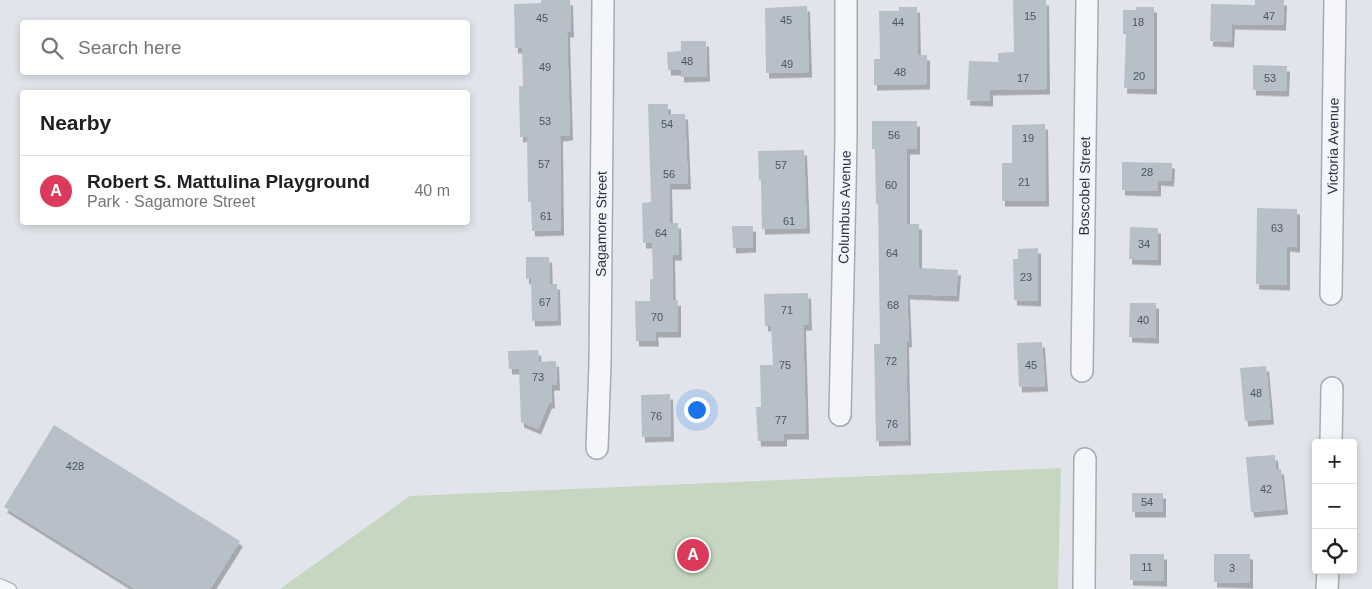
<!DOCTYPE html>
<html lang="en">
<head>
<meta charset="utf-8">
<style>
  body { margin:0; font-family:Arial,sans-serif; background:#f6f6f6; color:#202124 }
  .controls { position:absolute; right:15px; bottom:15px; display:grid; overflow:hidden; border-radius:5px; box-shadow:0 2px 8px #0003 }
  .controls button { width:45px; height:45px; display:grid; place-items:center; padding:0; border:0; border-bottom:1px solid #e0e0e0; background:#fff; color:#202124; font:25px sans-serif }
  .you { position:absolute; left:696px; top:409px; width:18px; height:18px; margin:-12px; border:4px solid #fff; border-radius:50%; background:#1a73e8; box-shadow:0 0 0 8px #1a73e833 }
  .badge { display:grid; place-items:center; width:32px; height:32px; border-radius:50%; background:#db3a5b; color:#fff; font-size:16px; font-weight:700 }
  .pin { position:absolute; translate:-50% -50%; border:2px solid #fff; box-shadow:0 1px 5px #0006 }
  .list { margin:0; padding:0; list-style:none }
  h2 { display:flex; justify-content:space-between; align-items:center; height:65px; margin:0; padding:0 20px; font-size:21px }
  h2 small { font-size:16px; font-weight:400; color:#757577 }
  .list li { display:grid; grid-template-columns:32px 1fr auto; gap:15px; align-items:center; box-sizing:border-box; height:70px; padding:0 20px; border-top:1px solid #e0e0e0 }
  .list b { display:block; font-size:19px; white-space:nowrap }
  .list p { margin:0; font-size:16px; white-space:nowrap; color:#757577 }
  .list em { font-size:16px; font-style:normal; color:#757577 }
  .icon { flex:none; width:28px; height:28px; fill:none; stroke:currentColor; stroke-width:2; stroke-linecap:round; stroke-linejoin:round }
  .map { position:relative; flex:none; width:1372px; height:589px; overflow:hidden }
  .search { position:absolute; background:#fff; box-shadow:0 2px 8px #0003; left:20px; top:20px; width:450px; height:55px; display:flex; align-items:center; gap:12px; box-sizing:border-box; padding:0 18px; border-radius:5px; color:#757577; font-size:19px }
  .panel { position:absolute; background:#fff; box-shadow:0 2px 8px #0003; left:20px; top:90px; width:450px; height:135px; border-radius:5px }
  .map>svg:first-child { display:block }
</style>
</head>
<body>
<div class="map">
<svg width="1372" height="589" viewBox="0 0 1372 589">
  <defs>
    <filter id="shadow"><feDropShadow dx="3" dy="5.5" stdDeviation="0" flood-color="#0004"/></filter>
  </defs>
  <rect width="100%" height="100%" fill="#e1e5eb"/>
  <polygon fill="#c7d6c1" points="1061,468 1058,589 280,589 410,496"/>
  <g fill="#b7bfc9" filter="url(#shadow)">
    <polygon points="541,0 570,0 571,32 567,32 570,135 560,136 561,230 532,231 531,202 528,202 527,136 520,137 519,86 523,86 522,48 515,48 514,4 541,3"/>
    <polygon points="1013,0 1046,0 1047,89 990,90 990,101 967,100 969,61 998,62 998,53 1014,52"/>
    <polygon points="1255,0 1284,0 1283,25 1232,24 1231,42 1210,41 1211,4 1255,5"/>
    <polygon points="807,6 809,72 766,73 765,8"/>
    <polygon points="899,7 917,7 918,55 927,55 927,84 874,85 874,59 880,59 879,11 899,11"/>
    <polygon points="1136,7 1154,7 1154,89 1124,88 1126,34 1123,34 1123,10 1136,10"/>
    <polygon points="681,41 706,41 707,76 681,77 681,70 668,70 667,52 681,51"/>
    <polygon points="1253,65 1287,66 1286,91 1253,90"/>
    <polygon points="648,104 668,104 668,114 685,114 688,184 669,184 670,223 678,223 679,255 672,255 673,301 678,300 678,332 655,332 656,341 636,341 635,301 650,301 650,279 653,279 652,243 643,243 642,203 651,202"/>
    <polygon points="872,121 917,121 917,149 907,149 907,224 919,224 919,268 958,270 956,296 907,294 909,342 906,342 908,440 876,441 874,344 880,344 878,204 876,204 875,149 872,149"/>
    <polygon points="1045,124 1046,201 1002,201 1002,163 1012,163 1012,125"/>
    <polygon points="804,150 807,228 762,229 761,180 759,180 758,151"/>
    <polygon points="1122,162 1172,163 1171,181 1158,180 1158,191 1122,190"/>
    <polygon points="1257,208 1297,209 1297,247 1287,246 1287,285 1256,284"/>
    <polygon points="732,226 753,226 753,247 733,248"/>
    <polygon points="1130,227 1158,228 1158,260 1129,259"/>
    <polygon points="1038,248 1038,301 1014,300 1013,259 1018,259 1018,249"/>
    <polygon points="526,257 549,257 550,284 557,284 558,320 532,321 531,278 526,279"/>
    <polygon points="808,293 809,325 803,325 806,434 784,434 784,441 758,441 756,407 761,407 760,365 773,365 771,326 765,326 764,294"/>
    <polygon points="1130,303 1156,303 1156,338 1129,337"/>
    <polygon points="1042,342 1045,386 1019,387 1017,343"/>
    <polygon points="538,350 539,362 556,361 557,385 551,385 552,403 549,403 538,429 521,422 519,369 509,369 508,351"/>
    <polygon points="1266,366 1271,419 1245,421 1240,368"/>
    <polygon points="670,394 671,436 642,437 641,395"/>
    <polygon points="54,425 240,541 210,589 135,589 4,507"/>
    <polygon points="1275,455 1276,469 1281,469 1285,509 1251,512 1246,457"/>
    <rect x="1132" y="493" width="31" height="19"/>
    <polygon points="1130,554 1164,554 1164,581 1130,580"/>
    <polygon points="1214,554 1250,554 1250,583 1214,582"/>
  </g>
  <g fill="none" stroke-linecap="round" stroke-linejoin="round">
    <defs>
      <polyline id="lane" points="0,584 11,589"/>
      <g id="street">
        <path id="s1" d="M1331,294L1335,0"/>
        <path id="s2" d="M1082,371L1087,0"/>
        <path id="s3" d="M840,415L846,139V0"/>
        <polyline points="1331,443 1332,388"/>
        <path id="s4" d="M597,448L600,364L603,0"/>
        <polyline points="1084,589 1085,459"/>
        <polyline points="1327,589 1328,570"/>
      </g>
    </defs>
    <use href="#lane" stroke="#a5acb6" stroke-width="12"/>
    <use href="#street" stroke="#a5acb6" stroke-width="24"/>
    <use href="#lane" stroke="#f4f6f9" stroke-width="10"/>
    <use href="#street" stroke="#f4f6f9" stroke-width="21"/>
  </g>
  <g text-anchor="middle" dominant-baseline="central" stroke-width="5" stroke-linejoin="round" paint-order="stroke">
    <g font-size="11" fill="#4b5665">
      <text x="1030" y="16">15</text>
      <text x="1269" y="16">47</text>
      <text x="542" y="18">45</text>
      <text x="786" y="20">45</text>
      <text x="898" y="22">44</text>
      <text x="1138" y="22">18</text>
      <text x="687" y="61">48</text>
      <text x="787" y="64">49</text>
      <text x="545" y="67">49</text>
      <text x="900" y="72">48</text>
      <text x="1139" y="76">20</text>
      <text x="1023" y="78">17</text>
      <text x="1270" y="78">53</text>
      <text x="545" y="121">53</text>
      <text x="667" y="124">54</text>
      <text x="894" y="135">56</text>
      <text x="1028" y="138">19</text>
      <text x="544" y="164">57</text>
      <text x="781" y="165">57</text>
      <text x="1147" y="172">28</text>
      <text x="669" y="174">56</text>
      <text x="1024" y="182">21</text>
      <text x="891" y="185">60</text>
      <text x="546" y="216">61</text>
      <text x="789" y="221">61</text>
      <text x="1277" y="228">63</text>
      <text x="661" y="233">64</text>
      <text x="1144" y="244">34</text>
      <text x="892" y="253">64</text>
      <text x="1026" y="277">23</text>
      <text x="545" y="302">67</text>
      <text x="893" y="305">68</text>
      <text x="787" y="310">71</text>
      <text x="657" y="317">70</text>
      <text x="1143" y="320">40</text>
      <text x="891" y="361">72</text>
      <text x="785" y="365">75</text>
      <text x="1031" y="365">45</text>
      <text x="538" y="377">73</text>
      <text x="1256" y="393">48</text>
      <text x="656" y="416">76</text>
      <text x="781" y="420">77</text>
      <text x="892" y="424">76</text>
      <text x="75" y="466">428</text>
      <text x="1266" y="489">42</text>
      <text x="1147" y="502">54</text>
      <text x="1147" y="567">11</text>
      <text x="1232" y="568">3</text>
    </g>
    <g font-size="14" fill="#273344" stroke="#f1f4f8">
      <text stroke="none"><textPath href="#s1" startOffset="148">Victoria Avenue</textPath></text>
      <text stroke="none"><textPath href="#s2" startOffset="185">Boscobel Street</textPath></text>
      <text stroke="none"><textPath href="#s3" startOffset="208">Columbus Avenue</textPath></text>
      <text stroke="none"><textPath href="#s4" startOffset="224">Sagamore Street</textPath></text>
    </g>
  </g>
</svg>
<div class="controls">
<button>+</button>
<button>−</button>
<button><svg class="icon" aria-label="locate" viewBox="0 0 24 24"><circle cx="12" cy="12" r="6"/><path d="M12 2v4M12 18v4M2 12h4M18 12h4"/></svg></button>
</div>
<div class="you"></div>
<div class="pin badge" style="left:693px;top:555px">A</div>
<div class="search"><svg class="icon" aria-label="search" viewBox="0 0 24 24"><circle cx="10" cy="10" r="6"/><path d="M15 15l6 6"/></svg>Search here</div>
<section class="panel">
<h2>Nearby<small></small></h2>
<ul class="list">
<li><span class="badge">A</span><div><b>Robert S. Mattulina Playground</b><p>Park · Sagamore Street</p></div><em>40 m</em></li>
</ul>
</section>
</div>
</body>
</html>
